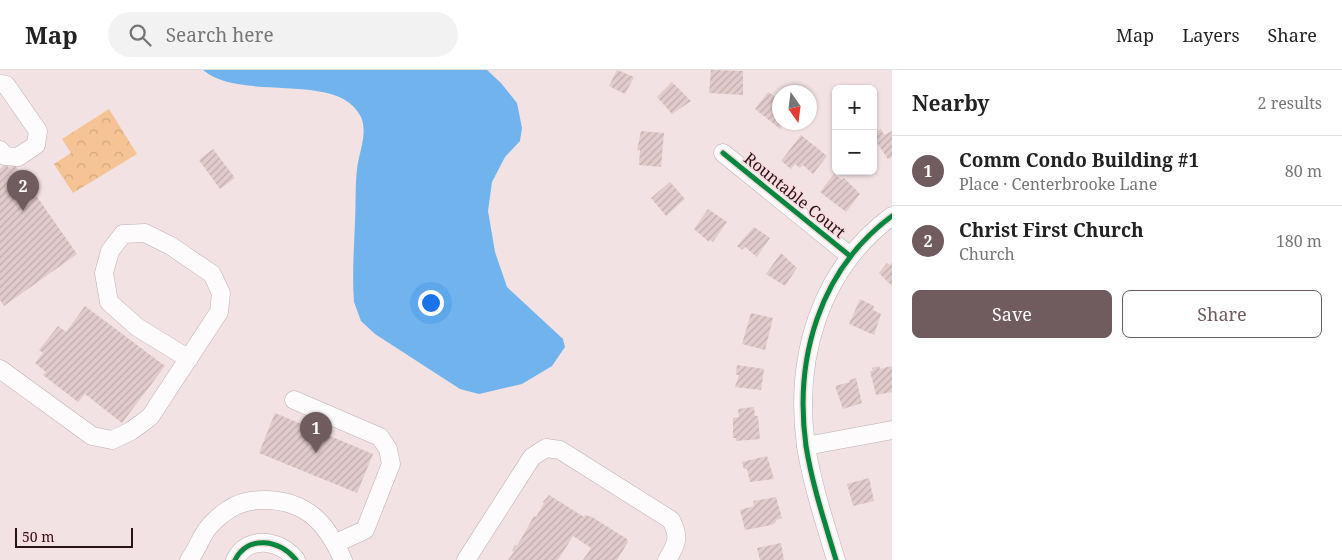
<!DOCTYPE html>
<html lang="en">
<head>
<meta charset="utf-8">
<style>
  body { margin:0; font-family:"Noto Serif",serif; background:#f2f2f2; color:#222 }
  .controls { position:absolute; right:15px; top:15px; display:grid; overflow:hidden; border-radius:8px; box-shadow:0 1px 4px #0004 }
  .controls button { width:45px; height:45px; display:grid; place-items:center; padding:0; border:0; border-bottom:1px solid #e0e0e0; background:#fff; color:#222; font:25px sans-serif }
  .compass { position:absolute; left:772px; top:15px; width:45px; height:45px; border-radius:50%; background:#fff; box-shadow:0 1px 4px #0004; rotate:166deg }
  .scale { position:absolute; left:15px; bottom:12px; width:118px; box-sizing:border-box; padding-left:5px; border:2px solid #2a1318; border-top:0; font-size:14px; line-height:18px; white-space:nowrap; color:#2a1318; -webkit-text-stroke:4px #f8dce0; paint-order:stroke }
  .you { position:absolute; left:430px; top:232px; width:18px; height:18px; margin:-12px; border:4px solid #fff; border-radius:50%; background:#1a73e8; box-shadow:0 0 0 8px #1a73e833 }
  .badge { display:grid; place-items:center; width:32px; height:32px; border-radius:50%; background:#705b5f; color:#fff; font-size:16px; font-weight:700 }
  .pin { position:absolute; translate:-50% -41px; filter:drop-shadow(0 1px 2px #0008) }
  .pin::after { content:''; position:absolute; top:26px; width:18px; height:15px; background:inherit; clip-path:polygon(0 0,100% 0,50% 100%) }
  .list { margin:0; padding:0; list-style:none }
  h2 { display:flex; justify-content:space-between; align-items:center; height:65px; margin:0; padding:0 20px; font-size:21px }
  h2 small { font-size:16px; font-weight:400; color:#767676 }
  .list li { display:grid; grid-template-columns:32px 1fr auto; gap:15px; align-items:center; box-sizing:border-box; height:70px; padding:0 20px; border-top:1px solid #e0e0e0 }
  .list b { display:block; font-size:19px; white-space:nowrap }
  .list p { margin:0; font-size:16px; white-space:nowrap; color:#767676 }
  .list em { font-size:16px; font-style:normal; color:#767676 }
  .actions { display:flex; gap:10px; padding:15px 20px }
  .actions a { flex:1; padding:11px 0; border:1px solid #705b5f; border-radius:8px; text-align:center; font-size:18px; color:#705b5f }
  .actions .main { background:#705b5f; color:#fff }
  .icon { flex:none; width:28px; height:28px; fill:none; stroke:currentColor; stroke-width:2; stroke-linecap:round; stroke-linejoin:round }
  .map { position:relative; flex:none; width:892px; height:490px; overflow:hidden }
  header { display:flex; align-items:center; gap:30px; box-sizing:border-box; height:70px; padding:0 25px; background:#fff; border-bottom:1px solid #e0e0e0 }
  header strong { font-size:24px }
  nav { display:flex; gap:28px; margin-inline-start:auto; font-size:18px }
  .search { width:350px; height:45px; background:#f2f2f2; display:flex; align-items:center; gap:12px; box-sizing:border-box; padding:0 18px; border-radius:28px; color:#767676; font-size:19px }
  main { display:flex }
  aside { flex:1; background:#fff }
  .map>svg:first-child { display:block }
</style>
</head>
<body>
<header>
<strong>Map</strong>
<div class="search"><svg class="icon" aria-label="search" viewBox="0 0 24 24"><circle cx="10" cy="10" r="6"/><path d="M15 15l6 6"/></svg>Search here</div>
<nav><a>Map</a><a>Layers</a><a>Share</a></nav>
</header>
<main>
<div class="map">
<svg width="892" height="490" viewBox="0 0 892 490">
  <defs>
    <pattern id="forest-crowns" width="20" height="18" patternUnits="userSpaceOnUse" patternTransform="scale(1.25)"><rect width="20" height="18" fill="#f5c394"/><path d="M2 6a3 3 0 1 1 6 0M12 15a3 3 0 1 1 6 0" fill="none" stroke="#d2a77f"/></pattern>
    <pattern id="building-hatch" width="6" height="6" patternUnits="userSpaceOnUse" patternTransform="scale(1.25)"><rect width="6" height="6" fill="#e1cbcb"/><path d="M-1 1l2-2M0 6l6-6M5 7l2-2" fill="none" stroke="#c1adae"/></pattern>
  </defs>
  <rect width="100%" height="100%" fill="#f2e2e4"/>
  <polygon fill="url(#forest-crowns)" points="109,39 137,84 73,123 54,94 71,83 62,69"/>
  <path fill="#71b4ed" d="M203,0H487L501,13L517,33L522,58L520,71L505,87L492,112L488,141L495,182L507,217L563,269L565,277L552,296L522,314L479,324L460,319L375,264L361,251L354,232C352,205 354,179 355,152C356,135 355,117 357,99C359,82 368,64 361,47C339,0 242,33 203,0Z"/>
  <g fill="url(#building-hatch)">
    <polygon points="617,0 634,7 625,24 609,16"/>
    <polygon points="711,0 743,1 743,25 709,23"/>
    <polygon points="672,12 691,31 672,44 657,27"/>
    <polygon points="768,22 779,29 779,52 785,52 780,59 755,39"/>
    <polygon points="881,59 884,65 892,61 892,87 888,89 873,67 873,64"/>
    <polygon points="641,61 664,63 661,97 639,95 640,80 637,80"/>
    <polygon points="801,65 827,86 813,104 803,95 800,98 795,94 791,99 781,91"/>
    <polygon points="213,79 235,108 220,119 199,90"/>
    <polygon points="6,94 9,98 14,94 77,184 4,236 0,230 0,99"/>
    <polygon points="834,104 842,110 844,108 860,124 846,142 820,122"/>
    <polygon points="670,112 685,129 666,146 651,128"/>
    <polygon points="708,139 727,152 713,172 710,170 709,172 694,159"/>
    <polygon points="754,157 770,168 757,187 745,177 742,180 737,176"/>
    <polygon points="781,183 797,198 785,216 766,204"/>
    <polygon points="892,192 892,216 879,203 887,193 890,195"/>
    <polygon points="860,229 874,236 873,240 881,244 874,265 849,254"/>
    <polygon points="85,236 165,296 122,353 85,324 78,332 43,305 46,302 35,293 43,283 39,280 58,256 66,262"/>
    <polygon points="751,243 773,248 765,280 742,274"/>
    <polygon points="737,295 764,299 761,320 735,317 739,305 736,305"/>
    <polygon points="879,296 880,299 892,296 892,322 876,325 870,301 873,301 872,298"/>
    <polygon points="856,308 862,333 843,339 835,316 850,312 849,310"/>
    <polygon points="754,337 755,346 758,346 760,369 736,371 736,368 733,368 733,348 739,347 738,339"/>
    <polygon points="275,343 373,384 357,423 259,383"/>
    <polygon points="767,386 774,409 750,412 747,399 744,399 742,392"/>
    <polygon points="869,408 874,431 853,436 847,414"/>
    <polygon points="549,425 584,447 585,445 592,447 627,469 628,472 617,490 583,490 591,478 573,466 558,490 508,490 514,482 512,480 515,475 517,476 534,446 536,447 544,433 543,432"/>
    <polygon points="776,427 782,448 776,450 776,452 772,455 745,460 740,440 754,436 753,431"/>
    <polygon points="781,473 784,490 760,490 757,478"/>
  </g>
  <g fill="none" stroke-linecap="round" stroke-linejoin="round">
    <defs>
      <g id="minor">
        <polyline points="0,14 6,15 38,61 36,75 18,87 5,86 0,80"/>
        <polyline points="723,83 850,186"/>
        <polyline points="0,299 92,366 112,370 131,361 150,347 219,242 221,223 212,204 171,176 145,163 123,164 110,181 104,203 109,232 137,257 189,289"/>
        <polyline points="294,330 380,367 388,379 391,394 365,460 336,473"/>
        <polyline points="806,376 892,360"/>
        <path d="M189,490C195,483 199,472 204,464C208,456 220,445 228,440C239,432 252,430 264,430C306,430 327,453 343,490"/>
        <path d="M235,490C248,464 281,470 296,490"/>
        <path d="M466,490L532,387L546,378L560,380L671,450C680,467 677,474 667,490"/>
        <path d="M836,490C825,453 812,414 806,376C794,289 819,200 892,146"/>
      </g>
    </defs>
    <use href="#minor" stroke="#c0aeb1" stroke-width="19"/>
    <use href="#minor" stroke="#fdfbfb" stroke-width="18"/>
    <defs>
      <g id="cycleway">
        <polyline points="723,83 850,186"/>
        <path d="M235,490C248,464 281,470 296,490"/>
        <path d="M836,490C825,453 812,414 806,376C794,289 819,200 892,146"/>
      </g>
    </defs>
    <use href="#cycleway" stroke="#f8dce0" stroke-width="8"/>
    <use href="#cycleway" stroke="#00873e" stroke-width="5"/>
  </g>
  <g text-anchor="middle" dominant-baseline="central" stroke-width="4" stroke-linejoin="round" paint-order="stroke">
    <g font-size="16" fill="#2a1318" stroke="#f8dce0">
      <text transform="translate(795 125) rotate(39)">Rountable Court</text>
    </g>
  </g>
</svg>
<div class="controls">
<button>+</button>
<button>−</button>
</div>
<svg class="compass" viewBox="-18 -18 36 36"><path d="M0-13l5 13h-10z" fill="#e53935"/><path d="M0 13l5-13h-10z" fill="#767676"/></svg>
<div class="scale">50 m</div>
<div class="you"></div>
<div class="pin badge" style="left:316px;top:383px">1</div>
<div class="pin badge" style="left:23px;top:141px">2</div>
</div>
<aside>
<h2>Nearby<small>2 results</small></h2>
<ul class="list">
<li><span class="badge">1</span><div><b>Comm Condo Building #1</b><p>Place · Centerbrooke Lane</p></div><em>80 m</em></li>
<li><span class="badge">2</span><div><b>Christ First Church</b><p>Church</p></div><em>180 m</em></li>
</ul>
<div class="actions"><a class="main">Save</a><a>Share</a></div>
</aside>
</main>
</body>
</html>
